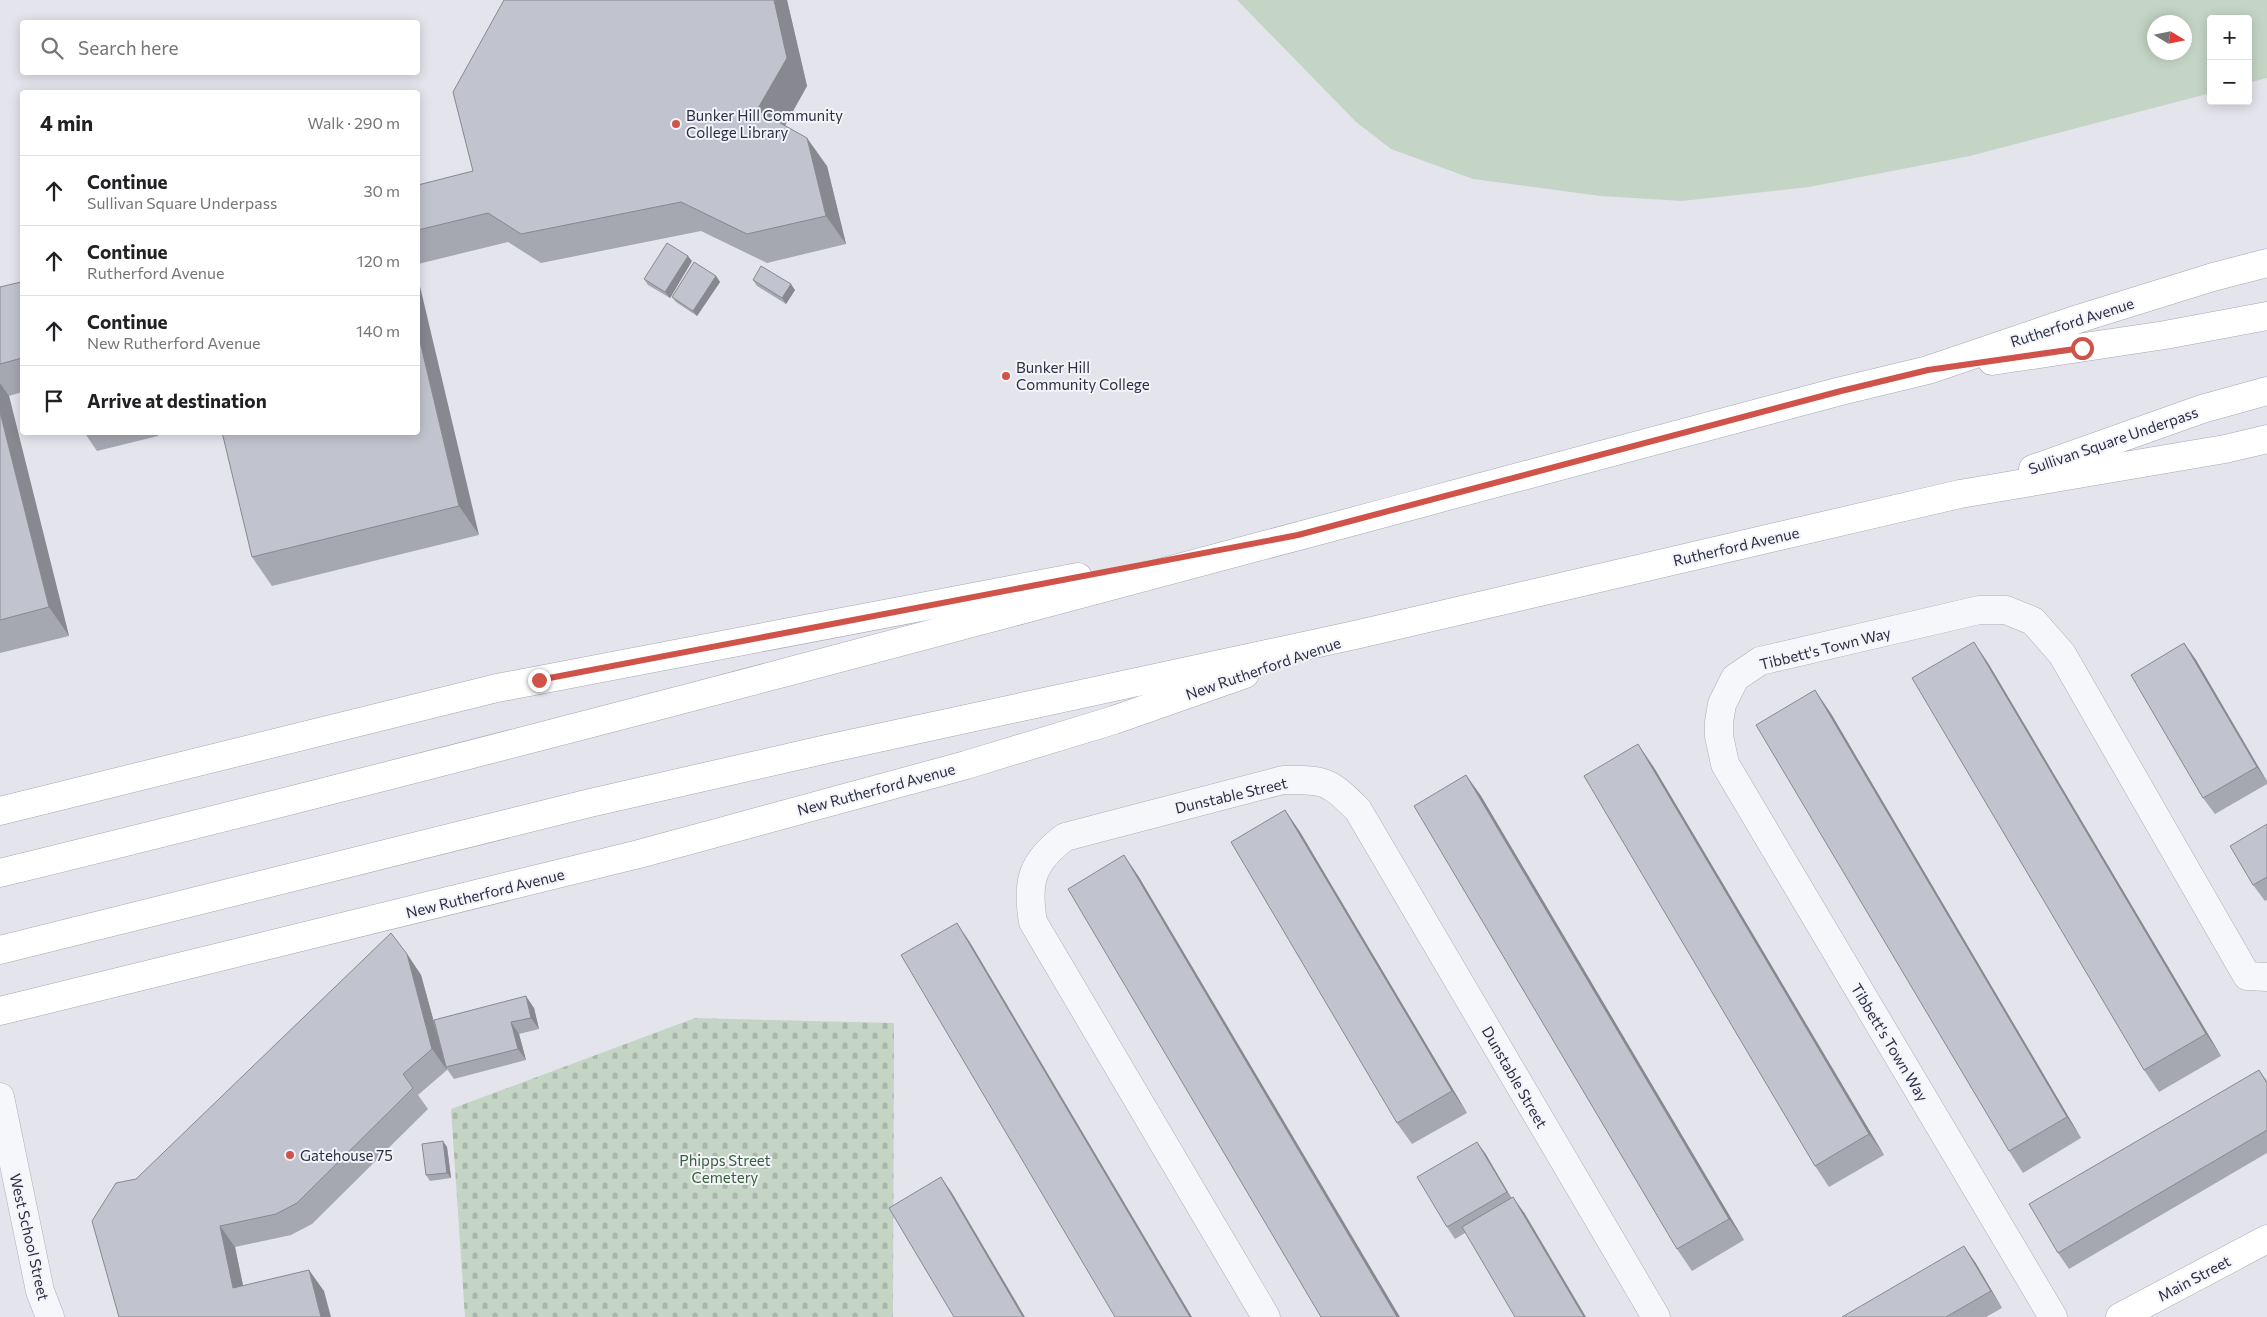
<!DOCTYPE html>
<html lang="en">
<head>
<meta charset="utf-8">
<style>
  body { margin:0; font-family:Commissioner,sans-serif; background:#f6f6f6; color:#202124 }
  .controls { position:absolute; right:15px; top:15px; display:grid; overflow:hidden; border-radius:5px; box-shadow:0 2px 12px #0003 }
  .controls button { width:45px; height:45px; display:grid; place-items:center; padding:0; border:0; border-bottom:1px solid #e0e0e0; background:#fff; color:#202124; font:25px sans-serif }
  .compass { position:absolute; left:2147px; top:15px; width:45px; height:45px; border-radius:50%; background:#fff; box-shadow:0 2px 12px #0003; rotate:100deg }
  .stop { position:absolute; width:15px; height:15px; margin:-11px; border:4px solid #d05349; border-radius:50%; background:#fff }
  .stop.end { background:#d05349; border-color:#fff; box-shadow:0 1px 5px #0008 }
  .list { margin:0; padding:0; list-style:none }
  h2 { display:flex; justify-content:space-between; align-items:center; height:65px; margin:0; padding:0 20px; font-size:21px }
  h2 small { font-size:16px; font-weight:400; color:#757577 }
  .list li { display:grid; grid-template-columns:32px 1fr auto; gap:15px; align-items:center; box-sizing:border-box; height:70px; padding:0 20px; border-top:1px solid #e0e0e0 }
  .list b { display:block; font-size:19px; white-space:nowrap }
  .list p { margin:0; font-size:16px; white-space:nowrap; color:#757577 }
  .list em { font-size:16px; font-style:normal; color:#757577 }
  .icon { flex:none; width:28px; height:28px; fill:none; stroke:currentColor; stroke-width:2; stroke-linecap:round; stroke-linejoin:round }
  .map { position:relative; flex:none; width:2267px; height:1317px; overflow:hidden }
  .search { position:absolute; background:#fff; box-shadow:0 2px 12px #0003; left:20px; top:20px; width:400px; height:55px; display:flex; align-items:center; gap:12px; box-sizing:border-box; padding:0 18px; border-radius:5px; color:#757577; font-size:19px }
  .panel { position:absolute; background:#fff; box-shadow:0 2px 12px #0003; left:20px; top:90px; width:400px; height:345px; border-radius:5px }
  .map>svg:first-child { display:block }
</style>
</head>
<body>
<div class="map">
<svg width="2267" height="1317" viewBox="0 0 2267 1317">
  <defs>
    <pattern id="cemetery-stones" width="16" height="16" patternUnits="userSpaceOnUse" patternTransform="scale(1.25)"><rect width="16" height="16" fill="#c5d5c5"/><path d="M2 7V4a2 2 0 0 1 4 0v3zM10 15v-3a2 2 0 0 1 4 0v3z" fill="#a9b7aa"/></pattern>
  </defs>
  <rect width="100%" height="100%" fill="#e4e5ec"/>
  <path fill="#c5d5c5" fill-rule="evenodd" d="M1237,0H2267V78L2248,83V19H2211V93L1970,156L1809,187L1682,201L1600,196L1473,179L1391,149L1356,122ZM2154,22H2184V52H2154Z"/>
  <polygon fill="url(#cemetery-stones)" points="695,1018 894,1023 893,1317 465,1317 451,1109"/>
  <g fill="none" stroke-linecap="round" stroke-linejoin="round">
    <defs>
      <g id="street">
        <polyline points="0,1097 40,1291 50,1317"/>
        <path d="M1266,1317L1033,922C1026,881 1032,862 1065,837L1283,780C1325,779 1329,781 1358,810L1656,1317"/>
        <polyline points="2053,1317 1725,764 1719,736 1719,722 1722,704 1735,678 1760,661 1979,610 2006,610 2033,621 2062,654 2247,976 2267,977"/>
      </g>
      <polyline id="secondary" points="2120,1317 2267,1239"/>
      <g id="primary">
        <polyline points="1992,361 2165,335 2267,316"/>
        <polyline points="2033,469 2202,409 2267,391"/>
        <polyline points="0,811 497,688 1078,577"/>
        <path d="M0,873C616,722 1228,554 1841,391L1928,370L2078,319L2213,277L2267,263"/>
        <polyline points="0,950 590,803 827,749 1355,635 1960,494 2225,449 2267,439"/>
        <polyline points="0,1011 639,854 966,765 1114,720 1245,674"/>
      </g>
    </defs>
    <use href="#street" stroke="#acaeba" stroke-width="29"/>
    <use href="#secondary" stroke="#acaeba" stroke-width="29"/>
    <use href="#primary" stroke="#a3a6b7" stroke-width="29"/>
    <use href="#street" stroke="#f6f7fa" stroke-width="28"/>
    <use href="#secondary" stroke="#fff" stroke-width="28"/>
    <use href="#primary" stroke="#fff" stroke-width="28"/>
  </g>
  <g fill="#a6a8b1">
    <polygon points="504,0 787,0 807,86 785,125 827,166 846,244 767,263 701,231 541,263 508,242 418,264 418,185 473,171"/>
    <polygon points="692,261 670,298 648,285 644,279"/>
    <polygon points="716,276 720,282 697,316 676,302 672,297"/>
    <polygon points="753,280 795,290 786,304 757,286"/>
    <polygon points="21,282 22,284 22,392 9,396 69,636 0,653 0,287"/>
    <polygon points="84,432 158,432 158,436 97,451"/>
    <polygon points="418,432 479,535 272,586 252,557"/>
    <polygon points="2184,643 2196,660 2267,781 2267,784 2215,814 2203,798"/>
    <polygon points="1988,663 2221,1056 2159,1092 2144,1070"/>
    <polygon points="1830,712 2081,1138 2023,1173 2009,1151"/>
    <polygon points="1653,766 1884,1155 1829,1187 1815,1166"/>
    <polygon points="1466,775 1481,796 1744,1240 1692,1271 1677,1249"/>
    <polygon points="1285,810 1300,832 1467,1113 1412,1144 1397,1123"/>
    <polygon points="2267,824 2267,900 2265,901 2253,885"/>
    <polygon points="407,954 421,975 440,1044 534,1008 539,1029 519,1034 526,1060 454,1079 447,1069 447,1070 418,1095 428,1109 312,1224 291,1235 235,1247 243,1286 324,1291 119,1317 136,1179"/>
    <polygon points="2259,1070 2267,1081 2267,1153 2069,1269 2058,1253"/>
    <polygon points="447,1147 451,1178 430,1181 426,1175"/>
    <polygon points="1485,1153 1511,1198 1525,1214 1465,1233 1455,1239 1447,1227"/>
    <polygon points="1975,1262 2002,1308 1986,1317 1842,1317"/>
  </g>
  <g fill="#878890">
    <polygon points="774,0 787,0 807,86 778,138 757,110"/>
    <polygon points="807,138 827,166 846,244 826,216"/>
    <polygon points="688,256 692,261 670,298 665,292"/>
    <polygon points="716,276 720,282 697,316 693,311"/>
    <polygon points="418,278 479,535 459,506 418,333"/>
    <polygon points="791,284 795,290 786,304 782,298"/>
    <polygon points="0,383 9,396 69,636 49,607 0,412"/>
    <polygon points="1974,642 1988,663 2221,1056 2206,1034"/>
    <polygon points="2184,643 2196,660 2267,782 2257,767"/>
    <polygon points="1815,690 1830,712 2081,1138 2067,1117"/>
    <polygon points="1638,744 1653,766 1884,1155 1869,1134"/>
    <polygon points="1466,775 1481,796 1744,1240 1729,1219"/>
    <polygon points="1285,810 1300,832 1467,1113 1452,1091"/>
    <polygon points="1124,855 1139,877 1400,1317 1397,1317"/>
    <polygon points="957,923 971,944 1192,1317 1190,1317"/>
    <polygon points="407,954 421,975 447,1070 432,1049"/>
    <polygon points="526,996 534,1008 539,1029 531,1018"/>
    <polygon points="511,1022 519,1034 526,1060 518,1049"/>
    <polygon points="443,1141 447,1147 451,1178 447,1173"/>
    <polygon points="1477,1142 1485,1153 1515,1204 1507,1192"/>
    <polygon points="941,1177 952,1193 1025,1317 1023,1317"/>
    <polygon points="1513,1197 1525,1214 1586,1317 1584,1317"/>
    <polygon points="220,1226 235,1247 248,1309 233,1288"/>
    <polygon points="1964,1246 1975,1262 2002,1308 1991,1291"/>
    <polygon points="309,1270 324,1291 331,1317 321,1317"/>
  </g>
  <g fill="#c1c3ce" stroke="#878890">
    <polygon points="504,0 774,0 787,58 757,110 807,138 826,216 747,234 681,202 521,234 488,213 418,230 418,185 473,171 453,92"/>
    <polygon points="667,243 688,256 665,292 644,279"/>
    <polygon points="694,262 716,276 693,311 672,297"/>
    <polygon points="761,266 791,284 782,298 753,280"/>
    <polygon points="21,282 22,288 22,358 0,364 0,287"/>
    <polygon points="418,333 459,506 252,557 222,432 418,432"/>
    <polygon points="0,412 49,607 0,620"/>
    <polygon points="1974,642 2206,1034 2144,1070 1912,678"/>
    <polygon points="2184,643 2257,767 2203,798 2131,675"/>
    <polygon points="1815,690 2067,1117 2009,1151 1756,725"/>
    <polygon points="1638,744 1869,1134 1815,1166 1584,776"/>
    <polygon points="1466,775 1729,1219 1677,1249 1414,806"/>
    <polygon points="1285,810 1452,1091 1397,1123 1231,842"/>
    <polygon points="2267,824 2267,877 2253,885 2230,846"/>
    <polygon points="1124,855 1397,1317 1321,1317 1068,889"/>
    <polygon points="957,923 1190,1317 1115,1317 901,955"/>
    <polygon points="391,933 407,954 432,1049 403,1074 413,1088 297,1203 276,1214 220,1226 233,1288 309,1270 321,1317 119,1317 92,1221 116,1183 136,1179"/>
    <polygon points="526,996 531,1018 511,1022 518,1049 446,1067 434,1020"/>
    <polygon points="2259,1070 2267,1083 2267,1130 2058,1253 2029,1204"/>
    <polygon points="443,1141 447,1173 426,1175 422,1144"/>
    <polygon points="1477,1142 1507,1192 1447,1227 1417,1177"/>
    <polygon points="941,1177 1023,1317 954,1317 889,1208"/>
    <polygon points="1513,1197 1584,1317 1515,1317 1462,1227"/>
    <polygon points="1964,1246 1991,1291 1946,1317 1842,1317"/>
  </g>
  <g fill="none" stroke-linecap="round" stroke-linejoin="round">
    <polyline stroke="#d05349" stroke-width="6" points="539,680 1298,535 1841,391 1928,370 2082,348"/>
  </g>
  <g fill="#d05349" stroke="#f3f4f9" stroke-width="2">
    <circle cx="676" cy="124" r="5"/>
    <circle cx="1006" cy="376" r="5"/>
    <circle cx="290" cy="1155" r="5"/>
  </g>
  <g text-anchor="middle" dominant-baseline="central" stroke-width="4" stroke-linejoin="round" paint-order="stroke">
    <g font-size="15" fill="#2b2e44" stroke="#f3f4f9" text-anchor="start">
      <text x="686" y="115">Bunker Hill Community<tspan x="686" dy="17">College Library</tspan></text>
      <text x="1016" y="367">Bunker Hill<tspan x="1016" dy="17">Community College</tspan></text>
      <text x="300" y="1155">Gatehouse 75</text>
    </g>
    <g font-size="15" fill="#2b2e44" stroke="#f3f4f9">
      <text transform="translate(2072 322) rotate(-18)">Rutherford Avenue</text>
      <text transform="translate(2113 440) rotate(-19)">Sullivan Square Underpass</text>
      <text transform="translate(1736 546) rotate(-13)">Rutherford Avenue</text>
      <text transform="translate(1825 648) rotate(-14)">Tibbett's Town Way</text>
      <text transform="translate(1263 668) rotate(-19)">New Rutherford Avenue</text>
      <text transform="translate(876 789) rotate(-15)">New Rutherford Avenue</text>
      <text transform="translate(1231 795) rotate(-13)">Dunstable Street</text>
      <text transform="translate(485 893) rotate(-14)">New Rutherford Avenue</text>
      <text transform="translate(1890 1042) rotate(59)">Tibbett's Town Way</text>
      <text transform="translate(1515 1077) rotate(60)">Dunstable Street</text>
      <text transform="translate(30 1237) rotate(77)">West School Street</text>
      <text transform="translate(2194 1278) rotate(-28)">Main Street</text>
    </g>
    <g font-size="15" fill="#386039" stroke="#f3f4f9">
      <text x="725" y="1160">Phipps Street<tspan x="725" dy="17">Cemetery</tspan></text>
    </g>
  </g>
</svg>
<div class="controls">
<button>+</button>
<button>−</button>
</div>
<svg class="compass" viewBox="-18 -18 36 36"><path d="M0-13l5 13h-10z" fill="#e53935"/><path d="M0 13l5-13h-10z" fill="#757577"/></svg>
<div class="stop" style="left:2082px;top:348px"></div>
<div class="stop end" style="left:539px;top:680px"></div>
<div class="search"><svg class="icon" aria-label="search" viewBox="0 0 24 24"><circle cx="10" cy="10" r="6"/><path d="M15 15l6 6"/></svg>Search here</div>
<section class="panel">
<h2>4 min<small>Walk · 290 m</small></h2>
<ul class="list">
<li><svg class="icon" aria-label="ahead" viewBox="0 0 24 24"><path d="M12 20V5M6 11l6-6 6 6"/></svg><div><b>Continue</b><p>Sullivan Square Underpass</p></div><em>30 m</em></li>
<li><svg class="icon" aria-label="ahead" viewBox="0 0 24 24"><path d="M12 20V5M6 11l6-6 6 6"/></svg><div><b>Continue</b><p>Rutherford Avenue</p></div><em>120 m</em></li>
<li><svg class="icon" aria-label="ahead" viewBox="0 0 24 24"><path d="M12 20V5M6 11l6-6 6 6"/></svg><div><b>Continue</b><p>New Rutherford Avenue</p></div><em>140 m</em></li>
<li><svg class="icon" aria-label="arrive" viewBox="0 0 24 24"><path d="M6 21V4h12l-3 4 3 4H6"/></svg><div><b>Arrive at destination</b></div></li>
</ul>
</section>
</div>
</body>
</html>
